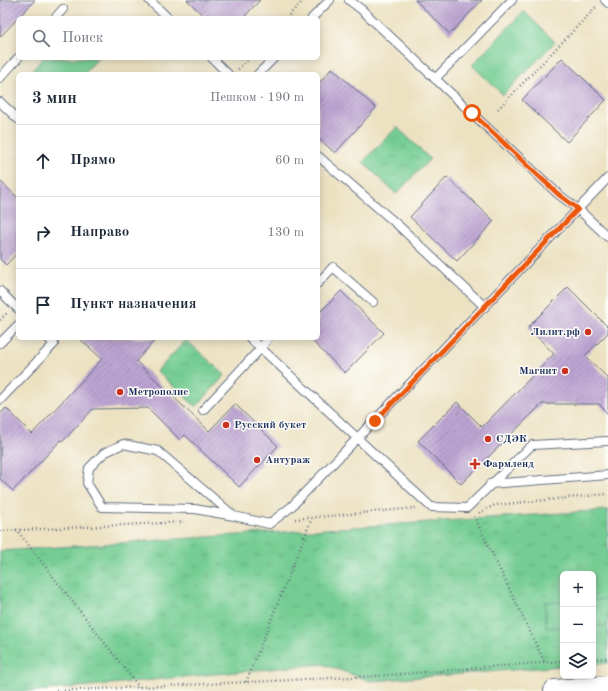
<!DOCTYPE html>
<html lang="ru">
<head>
<meta charset="utf-8">
<style>
  body { margin:0; font-family:"Old Standard TT",serif; background:#f2f2f3; color:#1f2937 }
  .controls { position:absolute; right:12px; bottom:12px; display:grid; overflow:hidden; border-radius:6px; box-shadow:0 2px 10px #0003 }
  .controls button { width:36px; height:36px; display:grid; place-items:center; padding:0; border:0; border-bottom:1px solid #e0e1e3; background:#fff; color:#1f2937; font:20px sans-serif }
  .stop { position:absolute; width:12px; height:12px; margin:-9px; border:3px solid #ea580c; border-radius:50%; background:#fff }
  .stop.end { background:#ea580c; border-color:#fff; box-shadow:0 1px 4px #0008 }
  .list { margin:0; padding:0; list-style:none }
  h2 { display:flex; justify-content:space-between; align-items:center; height:52px; margin:0; padding:0 16px; font-size:17px }
  h2 small { font-size:13px; font-weight:400; color:#747a83 }
  .list li { display:grid; grid-template-columns:26px 1fr auto; gap:12px; align-items:center; box-sizing:border-box; height:72px; padding:0 16px; border-top:1px solid #e0e1e3 }
  .list b { display:block; font-size:15px; white-space:nowrap }
  .list em { font-size:13px; font-style:normal; color:#747a83 }
  .icon { flex:none; width:22px; height:22px; fill:none; stroke:currentColor; stroke-width:2; stroke-linecap:round; stroke-linejoin:round }
  .map { position:relative; flex:none; width:608px; height:691px; overflow:hidden }
  .search { position:absolute; background:#fff; box-shadow:0 2px 10px #0003; left:16px; top:16px; width:304px; height:44px; display:flex; align-items:center; gap:10px; box-sizing:border-box; padding:0 14px; border-radius:6px; color:#747a83; font-size:15px }
  .panel { position:absolute; background:#fff; box-shadow:0 2px 10px #0003; left:16px; top:72px; width:304px; height:268px; border-radius:6px }
  .map>svg:first-child { display:block }
</style>
</head>
<body>
<div class="map">
<svg width="608" height="691" viewBox="0 0 608 691">
  <defs>
    <pattern id="grass-tufts" width="24" height="20" patternUnits="userSpaceOnUse"><rect width="24" height="20" fill="#74cd93"/><path d="M3 7l-1-3M5 7V3M7 7l1-3M15 17l-1-3M17 17v-4M19 17l1-3" fill="none" stroke="#64b081"/></pattern>
    <pattern id="park-crowns" width="20" height="18" patternUnits="userSpaceOnUse"><rect width="20" height="18" fill="#74cd93"/><path d="M2 6a3 3 0 1 1 6 0M12 15a3 3 0 1 1 6 0" fill="none" stroke="#64b081"/></pattern>
    <pattern id="building-hatch" width="6" height="6" patternUnits="userSpaceOnUse"><rect width="6" height="6" fill="#bda5d3"/><path d="M-1 1l2-2M0 6l6-6M5 7l2-2" fill="none" stroke="#9987ae"/></pattern>
  </defs>
  <rect width="100%" height="100%" fill="#fdfcf7"/>
  <filter id="ink" filterUnits="userSpaceOnUse"><feTurbulence type="fractalNoise" baseFrequency=".025" numOctaves="2"/><feDisplacementMap in="SourceGraphic" scale="8" xChannelSelector="R" yChannelSelector="G"/><feConvolveMatrix kernelMatrix="1 2 1 2 8 2 1 2 1" color-interpolation-filters="sRGB"/></filter>
  <filter id="wash" filterUnits="userSpaceOnUse"><feTurbulence type="fractalNoise" baseFrequency=".012" numOctaves="4" result="noise"/><feDisplacementMap in="SourceGraphic" scale="16" xChannelSelector="R" yChannelSelector="G"/><feGaussianBlur stdDeviation="0.9" result="paint"/><feColorMatrix in="noise" values="0 0 0 0 0 0 0 0 0 0 0 0 0 0 0 0 0 1.4 0 .05"/><feComposite in="paint" operator="in"/></filter>
  <g filter="url(#wash)">
    <rect width="100%" height="100%" fill="#ece2c2"/>
    <polygon fill="url(#grass-tufts)" stroke="#487e78" points="608,510 608,663 593,664 593,574 563,574 563,666 371,681 322,664 35,691 0,691 0,551"/>
    <g fill="url(#park-crowns)" stroke="#487e78">
      <polygon points="397,127 430,159 396,194 363,162"/>
      <polygon points="186,340 225,375 196,407 157,371"/>
      <polygon points="608,599 608,625 593,626 593,600"/>
      <polygon points="545,602 563,602 563,627 546,628"/>
    </g>
    <g fill="#74cd93" stroke="#487e78">
      <polygon points="524,11 555,42 503,95 472,65"/>
      <polygon points="43,58 98,58 84,74 29,74"/>
    </g>
    <g id="blocks">
      <g fill="url(#building-hatch)">
        <polygon points="0,0 35,0 0,37"/>
        <polygon points="187,0 260,0 243,18 206,18"/>
        <polygon points="415,0 482,0 450,34"/>
        <polygon points="562,58 606,100 567,142 522,100"/>
        <polygon points="332,68 376,108 335,153 318,138 318,84"/>
        <polygon points="447,177 494,221 457,261 410,217"/>
        <polygon points="0,181 18,198 18,252 6,265 0,259"/>
        <polygon points="568,287 608,327 608,333 585,356 608,378 608,414 599,404 542,404 461,484 418,441 457,402 482,427 554,354 528,327"/>
        <polygon points="341,291 384,333 345,373 309,338 318,338 318,314"/>
        <polygon points="79,338 157,338 136,361 209,431 235,404 278,446 239,487 185,435 180,440 148,408 93,409 63,441 61,440 13,491 0,479 0,414 6,408 32,434 102,359"/>
      </g>
    </g>
  </g>
  <g filter="url(#ink)">
    <use href="#blocks" fill-opacity="0" stroke="#646e81" stroke-width="1"/>
    <g fill="none" stroke-linecap="round" stroke-linejoin="round">
      <defs>
        <g id="service">
          <polyline points="149,0 168,18"/>
          <polyline points="349,0 362,10 558,194 578,209 608,237"/>
          <polyline points="605,0 608,3"/>
          <polyline points="55,18 63,9"/>
          <polyline points="312,18 330,0"/>
          <polyline points="212,58 228,74"/>
          <polyline points="258,74 274,58"/>
          <polyline points="0,78 18,58"/>
          <polyline points="435,79 512,0"/>
          <polyline points="0,102 18,119"/>
          <polyline points="318,156 399,226 485,307"/>
          <polyline points="318,283 333,267 373,302"/>
          <polyline points="0,291 18,309"/>
          <polyline points="250,338 431,507 467,508 532,445 608,441"/>
          <polyline points="0,343 18,325"/>
          <polyline points="0,400 54,344 48,338"/>
          <polyline points="203,410 261,348 268,338"/>
          <polyline points="490,484 608,475"/>
          <polyline points="234,516 158,451 123,444 104,453 89,468 87,483 102,507 195,509 234,516 269,524 291,507 608,178"/>
        </g>
        <polyline id="secondary" points="555,691 608,687"/>
      </defs>
      <use href="#service" stroke="#646e81" stroke-width="10"/>
      <use href="#secondary" stroke="#646e81" stroke-width="24"/>
      <g stroke="#646e81" stroke-width="2.5" stroke-dasharray="1 3" stroke-linecap="butt">
        <polyline points="286,18 304,0"/>
        <polyline points="238,69 249,58"/>
        <polyline points="498,109 597,6"/>
        <polyline points="0,320 7,313"/>
        <polyline points="479,513 495,505 608,494"/>
        <polyline points="474,516 545,663"/>
        <polyline points="295,519 416,508"/>
        <polyline points="16,529 139,687"/>
        <polyline points="0,531 184,522"/>
        <polyline points="593,659 608,658"/>
        <polyline points="246,682 312,518"/>
        <polyline points="56,691 376,676 563,661"/>
      </g>
      <use href="#service" stroke="#fff" stroke-width="8"/>
      <use href="#secondary" stroke="#fff" stroke-width="22"/>
    </g>
  </g>
  <g fill="none" stroke-linecap="round" stroke-linejoin="round" filter="url(#ink)">
    <polyline stroke="#ea580c" stroke-width="5" points="375,421 578,209 558,194 472,113"/>
  </g>
  <g fill="#c8321e" stroke="#fdfcf7" stroke-width="1.5">
    <circle cx="588" cy="332" r="4"/>
    <circle cx="565" cy="371" r="4"/>
    <circle cx="120" cy="392" r="4"/>
    <circle cx="226" cy="425" r="4"/>
    <circle cx="488" cy="439" r="4"/>
    <circle cx="257" cy="460" r="4"/>
    <path d="M473 458h4v4h4v4h-4v4h-4v-4h-4v-4h4z"/>
  </g>
  <g text-anchor="middle" dominant-baseline="central" stroke-width="3" stroke-linejoin="round" paint-order="stroke">
    <g font-size="11" font-weight="bold" fill="#1b2f5e" stroke="#fdfcf7" text-anchor="start">
      <text x="580" y="332" text-anchor="end">Лилит.рф</text>
      <text x="557" y="371" text-anchor="end">Магнит</text>
      <text x="128" y="392">Метрополис</text>
      <text x="234" y="425">Русский букет</text>
      <text x="496" y="439">СДЭК</text>
      <text x="265" y="460">Антураж</text>
      <text x="483" y="464">Фармленд</text>
    </g>
  </g>
</svg>
<div class="controls">
<button>+</button>
<button>−</button>
<button><svg class="icon" aria-label="layers" viewBox="0 0 24 24"><path d="M12 4l9 5-9 5-9-5zM3 14l9 5 9-5"/></svg></button>
</div>
<div class="stop" style="left:472px;top:113px"></div>
<div class="stop end" style="left:375px;top:421px"></div>
<div class="search"><svg class="icon" aria-label="search" viewBox="0 0 24 24"><circle cx="10" cy="10" r="6"/><path d="M15 15l6 6"/></svg>Поиск</div>
<section class="panel">
<h2>3 мин<small>Пешком · 190 m</small></h2>
<ul class="list">
<li><svg class="icon" aria-label="ahead" viewBox="0 0 24 24"><path d="M12 20V5M6 11l6-6 6 6"/></svg><div><b>Прямо</b></div><em>60 m</em></li>
<li><svg class="icon" aria-label="right" viewBox="0 0 24 24"><path d="M7 20v-9h11M14 6l5 5-5 5"/></svg><div><b>Направо</b></div><em>130 m</em></li>
<li><svg class="icon" aria-label="arrive" viewBox="0 0 24 24"><path d="M6 21V4h12l-3 4 3 4H6"/></svg><div><b>Пункт назначения</b></div></li>
</ul>
</section>
</div>
</body>
</html>
